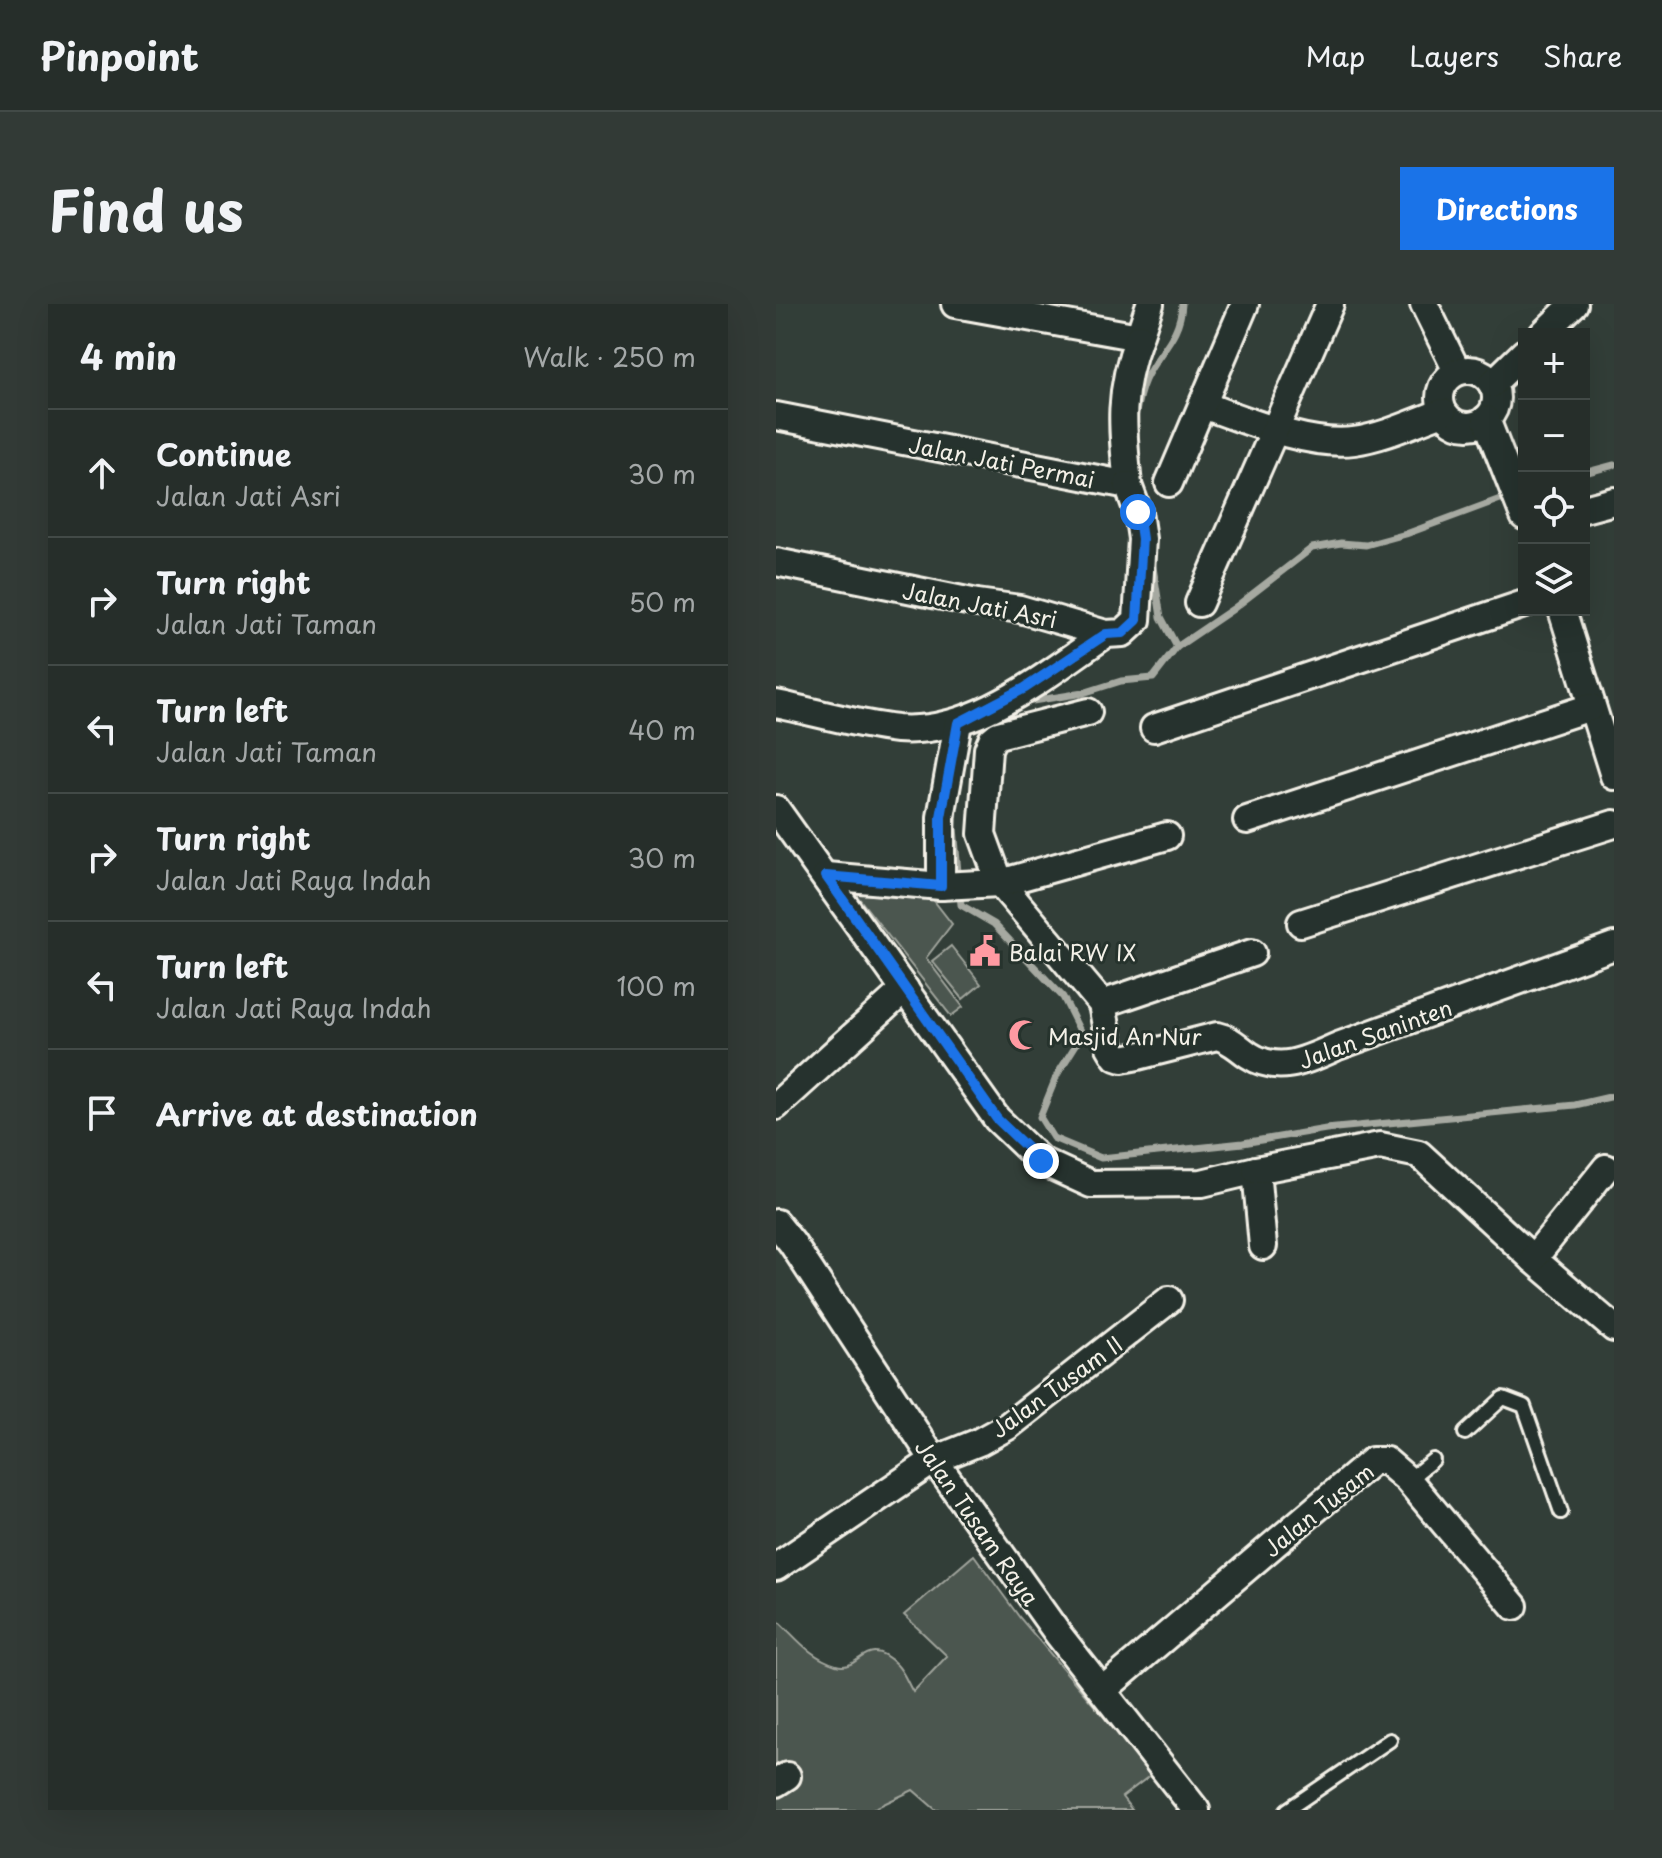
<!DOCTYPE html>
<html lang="en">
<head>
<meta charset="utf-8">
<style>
  body { margin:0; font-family:"Playpen Sans",sans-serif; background:#323a36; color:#f1f3f6 }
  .controls { position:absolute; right:24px; top:24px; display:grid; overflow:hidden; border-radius:0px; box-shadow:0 8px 32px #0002 }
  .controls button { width:72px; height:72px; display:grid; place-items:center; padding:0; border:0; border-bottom:2px solid #424a47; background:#262e2a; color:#f1f3f6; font:40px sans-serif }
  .stop { position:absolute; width:24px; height:24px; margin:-18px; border:6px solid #1a73e8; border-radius:50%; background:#fff }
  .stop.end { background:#1a73e8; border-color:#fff; box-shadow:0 2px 8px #0008 }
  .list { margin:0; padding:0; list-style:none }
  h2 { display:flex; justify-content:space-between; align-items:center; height:104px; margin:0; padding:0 32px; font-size:34px }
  h2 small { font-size:26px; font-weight:400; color:#a4a8a8 }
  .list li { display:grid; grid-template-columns:52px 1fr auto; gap:24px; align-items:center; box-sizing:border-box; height:128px; padding:0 32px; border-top:2px solid #424a47 }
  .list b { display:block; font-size:30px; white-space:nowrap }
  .list p { margin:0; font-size:26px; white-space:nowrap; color:#a4a8a8 }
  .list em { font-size:26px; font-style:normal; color:#a4a8a8 }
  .icon { flex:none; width:44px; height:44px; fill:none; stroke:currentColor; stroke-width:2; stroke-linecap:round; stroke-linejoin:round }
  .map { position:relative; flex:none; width:838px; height:1506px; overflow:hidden; border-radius:0px }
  header { display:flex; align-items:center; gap:48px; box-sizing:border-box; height:112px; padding:0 40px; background:#262e2a; border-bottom:2px solid #424a47 }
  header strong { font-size:38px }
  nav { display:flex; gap:44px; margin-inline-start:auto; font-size:28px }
  .intro { display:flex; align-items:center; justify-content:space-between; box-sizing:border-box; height:192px; padding:0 48px }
  h1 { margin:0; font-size:56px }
  .button { padding:20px 36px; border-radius:0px; background:#1a73e8; color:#fff; font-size:28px; font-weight:700 }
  main { display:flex; gap:48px; padding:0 48px }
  aside { flex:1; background:#262e2a; border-radius:0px; box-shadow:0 8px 32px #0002 }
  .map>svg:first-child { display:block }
</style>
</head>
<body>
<header>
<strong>Pinpoint</strong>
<nav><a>Map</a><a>Layers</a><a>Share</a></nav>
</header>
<div class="intro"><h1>Find us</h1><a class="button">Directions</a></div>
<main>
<aside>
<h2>4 min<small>Walk · 250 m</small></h2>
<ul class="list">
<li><svg class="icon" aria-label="ahead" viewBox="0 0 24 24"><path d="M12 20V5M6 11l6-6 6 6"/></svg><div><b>Continue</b><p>Jalan Jati Asri</p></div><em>30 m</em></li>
<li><svg class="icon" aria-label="right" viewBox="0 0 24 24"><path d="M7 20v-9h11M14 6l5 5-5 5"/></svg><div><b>Turn right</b><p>Jalan Jati Taman</p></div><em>50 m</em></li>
<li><svg class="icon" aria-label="left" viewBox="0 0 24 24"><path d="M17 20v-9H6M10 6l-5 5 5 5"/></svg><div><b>Turn left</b><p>Jalan Jati Taman</p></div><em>40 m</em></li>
<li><svg class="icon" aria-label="right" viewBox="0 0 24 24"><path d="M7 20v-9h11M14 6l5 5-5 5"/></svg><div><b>Turn right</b><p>Jalan Jati Raya Indah</p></div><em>30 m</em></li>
<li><svg class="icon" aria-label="left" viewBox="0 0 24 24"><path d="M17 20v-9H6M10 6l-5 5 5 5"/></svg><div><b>Turn left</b><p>Jalan Jati Raya Indah</p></div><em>100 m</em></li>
<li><svg class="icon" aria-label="arrive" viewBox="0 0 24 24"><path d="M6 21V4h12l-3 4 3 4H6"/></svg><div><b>Arrive at destination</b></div></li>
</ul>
</aside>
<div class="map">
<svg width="838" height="1506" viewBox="0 0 838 1506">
  <rect width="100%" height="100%" fill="#323e38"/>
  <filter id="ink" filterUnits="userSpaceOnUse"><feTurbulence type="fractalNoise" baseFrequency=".0125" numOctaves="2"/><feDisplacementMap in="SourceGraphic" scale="16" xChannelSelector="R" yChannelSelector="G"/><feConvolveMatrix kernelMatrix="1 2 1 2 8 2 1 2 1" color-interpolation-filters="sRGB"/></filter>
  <g filter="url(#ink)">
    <g fill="#4c564f" stroke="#a0a49c" stroke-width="2">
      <polygon points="75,584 155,593 176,620 150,654 187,703 175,712"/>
      <polygon points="175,642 205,680 187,695 156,657"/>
      <path d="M198,1251L244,1314L376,1470L346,1493L356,1506H160L137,1486L95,1506H0V1315C19,1332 33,1353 60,1361C84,1369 89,1328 121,1361C128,1368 132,1380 137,1388L171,1352L128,1311Z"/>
    </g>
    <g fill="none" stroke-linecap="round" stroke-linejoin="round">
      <g stroke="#a6a9a1" stroke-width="7">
        <path d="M359,114C361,102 364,87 369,76C382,47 404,35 406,0"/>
        <polyline points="808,169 838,161"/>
        <polyline points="377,263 385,313 401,343"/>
        <polyline points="250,398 307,389 345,377 377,374 401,343 457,305 536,244 565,239 590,241 630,230 735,191"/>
        <polyline points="179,502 178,524 185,601 218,620 287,693 306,731 281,771 264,813 277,834 325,854 467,839 550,825 799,801 838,792"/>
      </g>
      <defs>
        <g id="lane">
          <polyline points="689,1129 727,1094 748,1102 785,1208"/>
          <polyline points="632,1176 657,1156"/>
          <polyline points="511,1506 614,1436"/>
        </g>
        <g id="street">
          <polyline points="179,0 363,33 374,0"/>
          <polyline points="648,0 681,67"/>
          <polyline points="767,30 798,0"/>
          <circle cx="692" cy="94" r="28"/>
          <polyline points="716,80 748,49"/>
          <path d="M427,101C469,116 533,143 578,137C608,133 639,118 667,108"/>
          <path d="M0,112L352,181C346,123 342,89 363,33"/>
          <polyline points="710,115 748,212"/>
          <polyline points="393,179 469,0"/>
          <polyline points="808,205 838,197"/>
          <polyline points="0,258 201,299 244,305 330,330 347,329 361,316 366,235 362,208 352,181"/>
          <polyline points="423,299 554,0"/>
          <polyline points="786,306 838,472"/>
          <path d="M0,400C39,408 82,421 121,425C200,431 269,371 330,330"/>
          <path d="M312,408L222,431L216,436L212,445L206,530L224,579L326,700L334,743L340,753L346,755L362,752L441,732C455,735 461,743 473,751C503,771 533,755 562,742L838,642"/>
          <polyline points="378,424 748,300"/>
          <polyline points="0,505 221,815 265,857 315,880 426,879 480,866 487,942"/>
          <polyline points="471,516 815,403"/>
          <polyline points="50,572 165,582 224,579 391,532"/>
          <polyline points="165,582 165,513 182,419"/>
          <polyline points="525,619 838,520"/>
          <polyline points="326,700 476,649"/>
          <polyline points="0,802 129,685"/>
          <polyline points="480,866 604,842 643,850 757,955 838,1024"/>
          <polyline points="0,919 16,939 158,1156 282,1330 420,1506"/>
          <polyline points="757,955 830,864"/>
          <polyline points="0,1263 158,1156 203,1138 232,1122 393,996"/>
          <polyline points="328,1385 596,1157 610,1157 632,1176 738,1302"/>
          <polyline points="0,1479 11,1472"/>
        </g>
      </defs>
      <use href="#lane" stroke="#f4f1e8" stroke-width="18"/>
      <use href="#street" stroke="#f4f1e8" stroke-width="32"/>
      <use href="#lane" stroke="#26332d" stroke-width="12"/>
      <use href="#street" stroke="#26332d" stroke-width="26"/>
    </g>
  </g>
  <g fill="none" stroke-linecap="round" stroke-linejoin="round" filter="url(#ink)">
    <polyline stroke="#1a73e8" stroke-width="10" points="265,857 221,815 50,572 165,582 165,513 182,419 249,384 330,330 347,329 361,316 366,235 362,208"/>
  </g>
  <defs>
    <symbol id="civic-bare" viewBox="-9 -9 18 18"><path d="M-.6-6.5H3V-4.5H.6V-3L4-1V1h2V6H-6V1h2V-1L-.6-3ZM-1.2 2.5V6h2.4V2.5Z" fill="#ff9aa2" stroke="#26332d" stroke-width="2.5" paint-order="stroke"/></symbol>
    <symbol id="mosque-bare" viewBox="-9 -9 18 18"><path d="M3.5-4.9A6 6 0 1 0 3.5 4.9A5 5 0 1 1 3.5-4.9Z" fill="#ff9aa2" stroke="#26332d" stroke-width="2.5" paint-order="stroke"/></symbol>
  </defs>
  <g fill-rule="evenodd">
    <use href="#civic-bare" x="187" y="625" width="44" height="44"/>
    <use href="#mosque-bare" x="226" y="709" width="44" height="44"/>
  </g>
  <g text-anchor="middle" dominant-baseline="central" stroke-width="6" stroke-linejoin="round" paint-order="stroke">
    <g font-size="22" fill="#f4f1e8" stroke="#26332d">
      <text transform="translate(226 157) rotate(11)">Jalan Jati Permai</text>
      <text transform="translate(204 300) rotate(11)">Jalan Jati Asri</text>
      <text transform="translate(599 729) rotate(-20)">Jalan Saninten</text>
      <text transform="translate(280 1082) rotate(-36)">Jalan Tusam II</text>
      <text transform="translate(542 1205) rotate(-39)">Jalan Tusam</text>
      <text transform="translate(202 1218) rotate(55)">Jalan Tusam Raya</text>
    </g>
    <g font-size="22" fill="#f4f1e8" stroke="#26332d" text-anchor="start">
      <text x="233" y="647">Balai RW IX</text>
      <text x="272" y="731">Masjid An Nur</text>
    </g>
  </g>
</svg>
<div class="controls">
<button>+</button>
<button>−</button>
<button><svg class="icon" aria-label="locate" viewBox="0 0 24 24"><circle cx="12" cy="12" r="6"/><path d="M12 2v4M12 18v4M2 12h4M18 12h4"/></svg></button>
<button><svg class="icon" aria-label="layers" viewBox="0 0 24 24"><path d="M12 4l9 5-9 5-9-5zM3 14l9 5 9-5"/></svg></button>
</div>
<div class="stop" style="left:362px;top:208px"></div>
<div class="stop end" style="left:265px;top:857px"></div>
</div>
</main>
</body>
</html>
